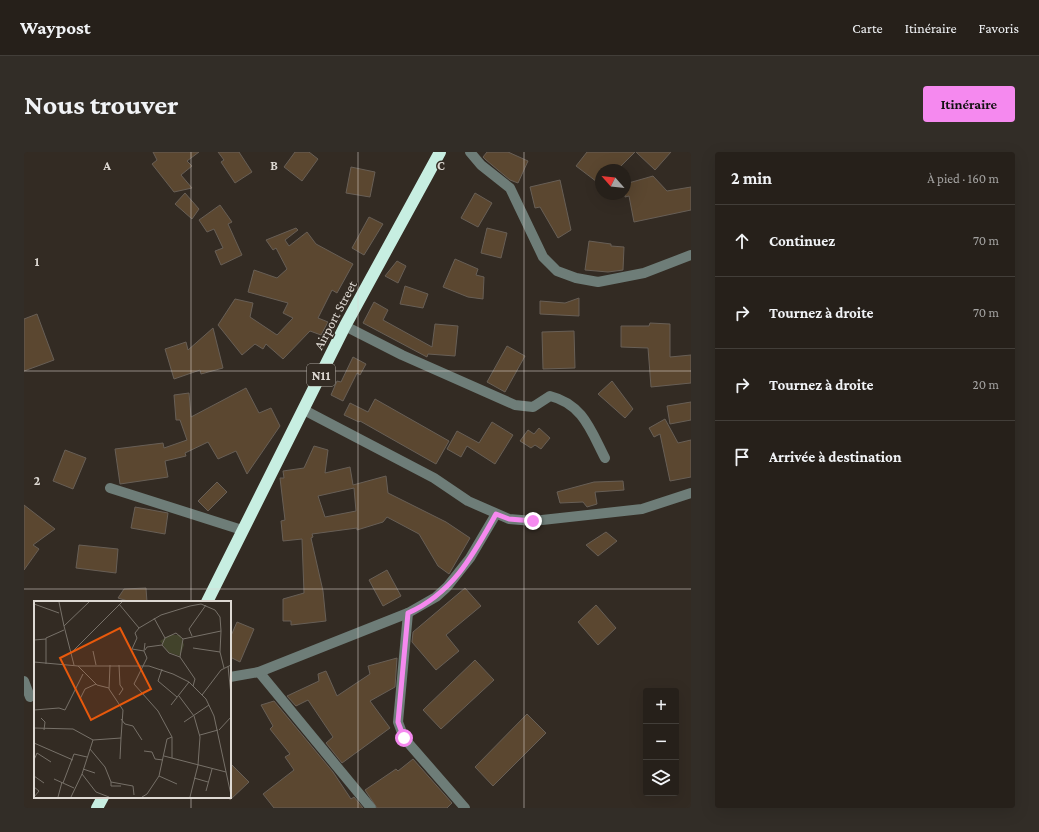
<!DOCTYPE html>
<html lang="fr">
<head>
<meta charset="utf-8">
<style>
  body { margin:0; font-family:"Crimson Pro",serif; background:#322d27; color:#f1f3f6 }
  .controls { position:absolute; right:12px; bottom:12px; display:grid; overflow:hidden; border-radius:4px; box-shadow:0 4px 16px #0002 }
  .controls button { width:36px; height:36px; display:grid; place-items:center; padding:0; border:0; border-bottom:1px solid #423e39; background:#26201a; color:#f1f3f6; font:20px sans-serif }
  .compass { position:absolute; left:571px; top:12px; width:36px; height:36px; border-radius:50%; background:#26201a; box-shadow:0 4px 16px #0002; rotate:297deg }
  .stop { position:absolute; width:12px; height:12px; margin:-9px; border:3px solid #f589ef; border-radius:50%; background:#fff }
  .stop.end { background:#f589ef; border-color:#fff; box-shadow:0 1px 4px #0008 }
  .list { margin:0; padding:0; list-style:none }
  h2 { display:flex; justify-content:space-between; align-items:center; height:52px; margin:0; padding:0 16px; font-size:17px }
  h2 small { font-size:13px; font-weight:400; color:#a4a3a2 }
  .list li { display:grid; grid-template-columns:26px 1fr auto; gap:12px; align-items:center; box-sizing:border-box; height:72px; padding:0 16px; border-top:1px solid #423e39 }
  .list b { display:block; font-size:15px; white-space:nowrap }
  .list em { font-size:13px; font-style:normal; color:#a4a3a2 }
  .icon { flex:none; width:22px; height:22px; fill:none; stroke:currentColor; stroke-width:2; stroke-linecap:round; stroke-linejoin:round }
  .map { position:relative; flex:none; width:667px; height:656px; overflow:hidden; border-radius:4px }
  header { display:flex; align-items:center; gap:24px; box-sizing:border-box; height:56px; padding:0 20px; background:#26201a; border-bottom:1px solid #423e39 }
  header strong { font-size:19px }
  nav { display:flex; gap:22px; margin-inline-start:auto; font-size:14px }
  .intro { display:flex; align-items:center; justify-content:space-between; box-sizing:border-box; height:96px; padding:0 24px }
  h1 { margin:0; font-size:28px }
  .button { padding:10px 18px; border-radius:4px; background:#f589ef; color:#111; font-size:14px; font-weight:700 }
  main { display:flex; gap:24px; padding:0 24px }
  aside { flex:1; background:#26201a; border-radius:4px; box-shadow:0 4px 16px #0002 }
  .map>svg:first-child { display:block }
</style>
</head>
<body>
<header>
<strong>Waypost</strong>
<nav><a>Carte</a><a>Itinéraire</a><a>Favoris</a></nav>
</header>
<div class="intro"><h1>Nous trouver</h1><a class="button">Itinéraire</a></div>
<main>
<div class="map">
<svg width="667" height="656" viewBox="0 0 667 656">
  <rect width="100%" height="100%" fill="#332b23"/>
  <g fill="#5b4730" stroke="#685f56" fill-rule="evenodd">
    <polygon points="129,0 175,0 163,9 168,14 157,23 168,36 150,40 128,12 133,8"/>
    <polygon points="194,0 215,0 228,20 211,31 197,10 200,8"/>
    <polygon points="271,0 285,0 294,7 278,29 260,15"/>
    <polygon points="463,0 484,0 504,9 494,31 486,28 462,8 459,5"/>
    <polygon points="563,0 611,0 593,18 577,18 577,33 552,14"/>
    <polygon points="612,0 647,0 631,18"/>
    <polygon points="327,15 351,20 346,45 322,41"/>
    <polygon points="629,24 643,39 667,35 667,58 610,70 605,44 601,45 601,32"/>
    <polygon points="536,28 547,78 534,86 516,55 511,56 506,35"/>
    <polygon points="161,41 175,57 168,67 151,52"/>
    <polygon points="451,41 468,51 454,75 437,66"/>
    <polygon points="196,53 208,70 204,72 218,103 197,113 191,99 199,96 190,77 183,80 175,68"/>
    <polygon points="345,65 359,72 340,103 328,96"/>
    <polygon points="272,76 274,78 261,88 265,94 283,80 292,92 329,112 313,141 308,138 294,166 304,170 297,183 286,179 259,207 242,192 239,197 231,192 218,203 194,173 211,147 229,151 226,165 253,183 269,166 259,161 264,151 224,140 230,118 253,126 263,117 252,96 249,98 242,88"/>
    <polygon points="463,76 483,81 477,106 457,101"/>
    <polygon points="565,89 587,92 587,94 600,95 599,118 584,120 561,118"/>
    <polygon points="431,107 454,117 452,123 460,125 459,147 444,145 419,135"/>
    <polygon points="373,109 382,114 374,131 361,124"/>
    <polygon points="381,134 404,142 399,156 376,152"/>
    <polygon points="555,146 555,164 516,162 516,149 541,151"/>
    <polygon points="350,150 364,158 359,168 408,195 411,172 434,174 431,204 404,202 403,205 339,171"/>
    <polygon points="13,162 30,208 0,219 0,167"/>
    <polygon points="626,171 646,172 646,205 667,203 667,231 627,235 624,196 597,195 597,174 625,174"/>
    <polygon points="189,176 199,216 177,222 176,218 150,227 141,197 162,190 164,198"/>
    <polygon points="550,179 551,216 519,217 518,180"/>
    <polygon points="483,194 501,204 481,240 463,230"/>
    <polygon points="329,205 342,212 336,223 333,221 319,249 307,243 313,229 317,230"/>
    <polygon points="588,229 609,257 601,266 574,242"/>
    <polygon points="222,236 235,261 247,256 256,274 223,322 212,299 194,307 184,290 161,301 162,304 141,309 144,325 96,332 91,297 139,291 140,296 163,288 156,268 152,268 150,243 165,241 167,265"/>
    <polygon points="351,247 425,289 412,312 336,269 335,270 320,263 326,251 344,260"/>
    <polygon points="667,250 667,268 646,272 643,254"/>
    <polygon points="641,267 654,291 667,288 667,325 646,329 636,282 630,285 625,276"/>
    <polygon points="468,270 489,283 471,312 443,294 437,305 423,297 433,279 455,291"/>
    <polygon points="515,276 526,286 517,297 511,293 507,296 496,289 504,278 510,282"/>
    <path d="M290,294L304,298L301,321L326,315L329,333L362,324L364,341L422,370L446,386L425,422L414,414L395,382L363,365L359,370L333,378V376L288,382L289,385L287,386L299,439L302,469L267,473V469H259V447L280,441L278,387L259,389L257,369L261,368L256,326H260L259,319L280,316ZM330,336L332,359L301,365L294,344Z"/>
    <polygon points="41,298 62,306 49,337 29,329"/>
    <polygon points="599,329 600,338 571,340 573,352 563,355 559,350 536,351 533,340 570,330"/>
    <polygon points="193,330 203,340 184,359 174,349"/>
    <polygon points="0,353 31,377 9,393 15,397 0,418"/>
    <polygon points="111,355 144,361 141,382 107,376"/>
    <polygon points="582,380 593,389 574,404 562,393"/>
    <polygon points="55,393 94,397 92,421 52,416"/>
    <polygon points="363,418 377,444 359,454 345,428"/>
    <polygon points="122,436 123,450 107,450 94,446 100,437"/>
    <polygon points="441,436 457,454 422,483 435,499 412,518 388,490 389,480"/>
    <polygon points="572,453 592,476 574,493 554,470"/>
    <polygon points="213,470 230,477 216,510 206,505 206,486"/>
    <polygon points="373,506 371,535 346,549 366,576 318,611 302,591 309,585 284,548 272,554 263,544 295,529 294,522 302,519 313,544 346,522 344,514"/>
    <polygon points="451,508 470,528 417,577 399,558"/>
    <polygon points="250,549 309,620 327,647 330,645 339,656 250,656 239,642 270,618 261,605 266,602 246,577 249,574 237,553"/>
    <polygon points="503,562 522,581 469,634 451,615"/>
    <polygon points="389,607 428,651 423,656 353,656 341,638 372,617 374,619"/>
    <polygon points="206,611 225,630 206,648"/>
  </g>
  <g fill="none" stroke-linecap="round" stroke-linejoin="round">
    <g stroke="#6e7d78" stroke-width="10">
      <polyline points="446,0 457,13 486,36 519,105 533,119 552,126 574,130 620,121 667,103"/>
      <path d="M321,174L378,203L491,253L509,255L526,244C559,252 567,279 581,306"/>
      <polyline points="280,258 410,326 444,349 485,367 509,369 618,357 667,341"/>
      <polyline points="86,336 218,378"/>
      <polyline points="384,461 374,570 380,586 441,656"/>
      <polyline points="235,520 347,656"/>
      <polyline points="206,525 235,520 384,461 412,445 423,435 446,406 472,362"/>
      <polyline points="0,529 6,545"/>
    </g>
    <g stroke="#c7eee1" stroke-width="12">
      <polyline points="183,450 321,174 416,0"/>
      <polyline points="73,656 79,645"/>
    </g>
  </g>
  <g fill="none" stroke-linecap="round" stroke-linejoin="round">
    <path stroke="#f589ef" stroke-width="5" d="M380,586L374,570L384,461C429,441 449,403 472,362L485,367L509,369"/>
  </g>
  <path fill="none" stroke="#ded9d3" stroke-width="1" stroke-opacity="0.55" d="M167,0V450M334,0V656M500,0V656M0,219H667M0,437H667M167,645V656"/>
  <g text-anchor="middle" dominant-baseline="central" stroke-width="3" stroke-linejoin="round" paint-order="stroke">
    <rect fill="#332b23" stroke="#aba59e" stroke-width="1" x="283" y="212" width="28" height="22" rx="3"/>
    <g font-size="13" font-weight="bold" fill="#ded9d3">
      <text x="297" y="223">N11</text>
    </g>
    <g font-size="14" fill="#ded9d3" stroke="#332b23">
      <text transform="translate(311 163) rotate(-62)">Airport Street</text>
    </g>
  </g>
  <g transform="translate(10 449)">
    <rect width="197" height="197" fill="#332b23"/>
    <path d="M136,34H146L150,44L146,55L134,51L126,40Z" fill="#42432b"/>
    <path fill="none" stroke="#777169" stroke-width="1" d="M25,1L30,25M0,3L25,12M85,3L105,27M120,17L131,37M142,32L149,38L146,56L135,52L128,44L131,37ZM158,35L155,28L172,4M149,38L187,30L186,51L190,67M0,39L12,38M111,42L110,50L113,57L100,83L124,110L138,136V157M159,47L186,51M111,49L113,46L128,44M59,50L62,64M110,50L98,48L103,37L101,32L105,27L127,14L156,5L167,3L181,9L186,16L187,30M36,53L88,1M146,56L161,78L159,85M0,61L44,65H115L139,73L155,81L172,98L180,115L197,194M12,63V37L30,29M40,64L30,25L55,1M44,65L63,84L75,87M194,65L197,94M128,68L124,80L143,96M85,94L89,88L86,84L85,64M168,94L187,69L197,64M145,95L160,115L166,136L164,164L156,196M46,98L51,88L62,83M137,104L155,81M0,109L25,107L31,109L49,73M7,117L11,121L10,129M87,118L91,123L99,125L108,139M150,121L175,104M0,127L39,128L59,139M185,129L197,116M166,134L184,129M0,142L39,159M56,148L71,166L77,181L99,185L100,194M110,150L118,151L121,158L129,159M130,155L192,171M86,158L87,137M0,159L3,152L17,161M49,168L61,172M0,175L10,182M125,175L143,183M160,177L174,181M20,178L40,187M77,181V185H87M29,182L40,153L53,156M0,186L5,190L0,196M172,190L178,168M24,196L28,181M37,196L48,173M75,196L62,191L48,173L59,139L87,137L89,109L75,88L76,64M108,196L113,193L125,175L133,138L138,136"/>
    <path fill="#e8590c" fill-opacity="0.15" stroke="#e8590c" stroke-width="2" d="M86,27L117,88L57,119L26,57Z"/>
    <rect width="197" height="197" fill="none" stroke="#ded9d3" stroke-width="2"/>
  </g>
  <g font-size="13" text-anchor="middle" font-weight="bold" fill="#ded9d3" stroke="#332b23" stroke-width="3" stroke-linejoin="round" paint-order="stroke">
    <text x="83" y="18">A</text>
    <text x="250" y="18">B</text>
    <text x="417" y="18">C</text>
    <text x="13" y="114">1</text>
    <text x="13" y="333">2</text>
  </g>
</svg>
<div class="controls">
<button>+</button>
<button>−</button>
<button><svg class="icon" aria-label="layers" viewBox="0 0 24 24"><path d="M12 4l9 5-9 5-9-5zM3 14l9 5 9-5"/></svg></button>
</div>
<svg class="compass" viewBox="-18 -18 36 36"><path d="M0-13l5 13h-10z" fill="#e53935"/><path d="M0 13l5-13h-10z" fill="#a4a3a2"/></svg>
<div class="stop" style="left:380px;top:586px"></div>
<div class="stop end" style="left:509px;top:369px"></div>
</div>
<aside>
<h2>2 min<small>À pied · 160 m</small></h2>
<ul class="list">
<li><svg class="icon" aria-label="ahead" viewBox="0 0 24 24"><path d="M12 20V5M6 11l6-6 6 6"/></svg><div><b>Continuez</b></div><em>70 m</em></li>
<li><svg class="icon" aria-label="right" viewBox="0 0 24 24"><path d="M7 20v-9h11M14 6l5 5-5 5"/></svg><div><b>Tournez à droite</b></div><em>70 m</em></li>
<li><svg class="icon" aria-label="right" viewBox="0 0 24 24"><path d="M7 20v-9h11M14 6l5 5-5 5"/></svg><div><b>Tournez à droite</b></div><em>20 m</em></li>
<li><svg class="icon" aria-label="arrive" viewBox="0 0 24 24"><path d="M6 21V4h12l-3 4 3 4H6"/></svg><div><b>Arrivée à destination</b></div></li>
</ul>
</aside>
</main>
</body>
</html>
